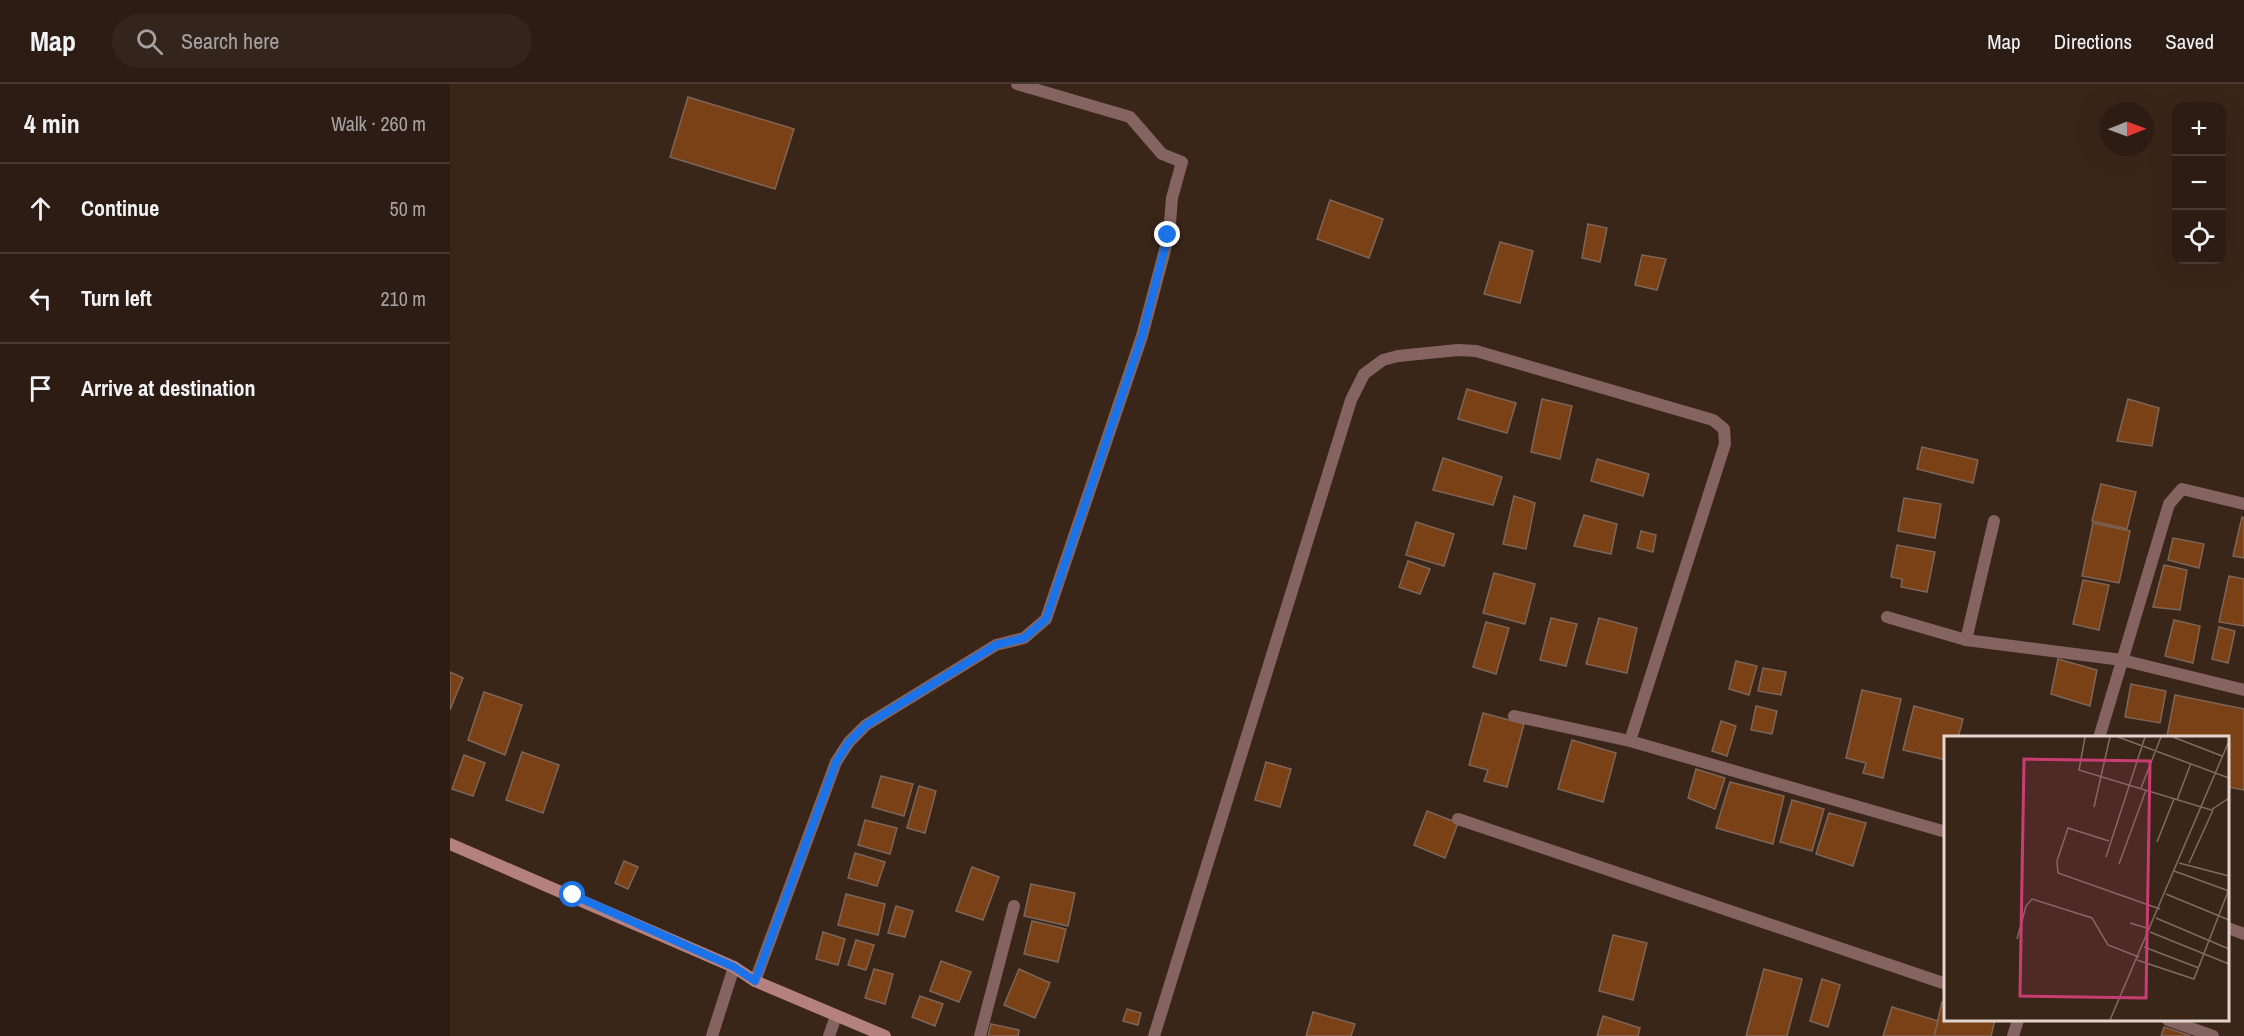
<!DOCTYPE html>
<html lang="en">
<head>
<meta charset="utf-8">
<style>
  body { margin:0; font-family:"Archivo Narrow",sans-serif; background:#34251c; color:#f1f3f6 }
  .controls { position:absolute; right:18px; top:18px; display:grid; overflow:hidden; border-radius:12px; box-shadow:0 6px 24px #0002 }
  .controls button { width:54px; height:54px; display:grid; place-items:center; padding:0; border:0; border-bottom:2px solid #483a33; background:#2c1c13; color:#f1f3f6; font:30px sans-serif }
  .compass { position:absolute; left:1650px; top:18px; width:54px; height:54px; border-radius:50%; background:#2c1c13; box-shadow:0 6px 24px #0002; rotate:89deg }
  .stop { position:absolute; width:18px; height:18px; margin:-14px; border:4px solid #1a73e8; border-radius:50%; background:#fff }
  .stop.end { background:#1a73e8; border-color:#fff; box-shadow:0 2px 6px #0008 }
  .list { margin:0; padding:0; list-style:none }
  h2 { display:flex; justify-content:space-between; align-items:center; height:78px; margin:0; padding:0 24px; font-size:26px }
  h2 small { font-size:20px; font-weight:400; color:#a6a1a0 }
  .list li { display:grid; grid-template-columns:39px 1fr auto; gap:18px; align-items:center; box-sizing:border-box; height:90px; padding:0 24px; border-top:2px solid #483a33 }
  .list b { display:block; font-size:22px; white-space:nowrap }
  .list em { font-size:20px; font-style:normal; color:#a6a1a0 }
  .icon { flex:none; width:33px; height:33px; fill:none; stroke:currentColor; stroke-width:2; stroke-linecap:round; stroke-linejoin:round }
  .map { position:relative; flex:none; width:1794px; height:952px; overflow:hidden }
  header { display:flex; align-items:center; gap:36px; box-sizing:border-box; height:84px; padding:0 30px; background:#2c1c13; border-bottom:2px solid #483a33 }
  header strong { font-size:28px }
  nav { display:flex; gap:33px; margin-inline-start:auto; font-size:21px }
  .search { width:420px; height:54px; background:#34251c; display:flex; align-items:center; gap:15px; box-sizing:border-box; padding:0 21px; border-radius:33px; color:#a6a1a0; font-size:22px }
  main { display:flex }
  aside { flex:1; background:#2c1c13 }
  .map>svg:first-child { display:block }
</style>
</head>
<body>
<header>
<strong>Map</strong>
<div class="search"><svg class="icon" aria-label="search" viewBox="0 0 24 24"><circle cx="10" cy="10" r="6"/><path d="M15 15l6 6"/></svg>Search here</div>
<nav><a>Map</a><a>Directions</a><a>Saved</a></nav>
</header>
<main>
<aside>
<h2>4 min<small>Walk · 260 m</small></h2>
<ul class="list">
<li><svg class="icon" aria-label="ahead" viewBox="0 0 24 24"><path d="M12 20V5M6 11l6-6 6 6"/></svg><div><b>Continue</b></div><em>50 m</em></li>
<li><svg class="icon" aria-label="left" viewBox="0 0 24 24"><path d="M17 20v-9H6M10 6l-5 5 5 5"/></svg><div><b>Turn left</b></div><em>210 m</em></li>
<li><svg class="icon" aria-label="arrive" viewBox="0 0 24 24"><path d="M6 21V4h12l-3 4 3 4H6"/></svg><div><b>Arrive at destination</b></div></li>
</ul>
</aside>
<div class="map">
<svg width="1794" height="952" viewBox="0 0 1794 952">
  <rect width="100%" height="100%" fill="#3a2619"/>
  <g fill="#7a4116" stroke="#7d6557" stroke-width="1.5">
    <polygon points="238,13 344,45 325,105 220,73"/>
    <polygon points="880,116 933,135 919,174 867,155"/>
    <polygon points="1138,140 1157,144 1150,178 1132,174"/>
    <polygon points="1050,158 1083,167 1070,219 1034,210"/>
    <polygon points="1192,171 1216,175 1207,206 1185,201"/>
    <polygon points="1017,305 1066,319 1057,349 1008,335"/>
    <polygon points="1092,315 1122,322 1110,375 1081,368"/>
    <polygon points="1678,315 1709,324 1702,362 1667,357"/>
    <polygon points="1472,363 1528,376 1523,399 1467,385"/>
    <polygon points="993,374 1052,393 1043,421 983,406"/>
    <polygon points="1147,375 1199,390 1193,412 1141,397"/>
    <polygon points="1651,400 1686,408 1677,445 1642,437"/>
    <polygon points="1064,412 1085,419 1076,465 1053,460"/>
    <polygon points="1454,414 1491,420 1485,454 1448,447"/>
    <polygon points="1134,431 1167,440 1161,470 1124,462"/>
    <polygon points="1792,433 1794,434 1794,474 1783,472"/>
    <polygon points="966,438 1004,450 994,482 956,471"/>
    <polygon points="1643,439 1680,447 1669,499 1632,492"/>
    <polygon points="1191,447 1206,451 1203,468 1187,464"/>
    <polygon points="1723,454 1754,460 1749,484 1718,476"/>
    <polygon points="1447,461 1485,468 1477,508 1451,503 1452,495 1441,493"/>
    <polygon points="958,477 980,485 970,510 949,503"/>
    <polygon points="1714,481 1737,486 1730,526 1703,523"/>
    <polygon points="1044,489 1085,500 1075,540 1033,529"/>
    <polygon points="1779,492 1794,495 1794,542 1769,538"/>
    <polygon points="1633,496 1659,501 1649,546 1623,540"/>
    <polygon points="1101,534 1127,540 1116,582 1090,576"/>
    <polygon points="1149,534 1187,544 1177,589 1136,580"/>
    <polygon points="1724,536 1750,542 1743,579 1715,572"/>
    <polygon points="1036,538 1059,544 1046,590 1023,583"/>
    <polygon points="1769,543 1785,547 1778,579 1762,575"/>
    <polygon points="1608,575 1647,586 1640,622 1601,610"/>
    <polygon points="1286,577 1307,582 1299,611 1279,605"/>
    <polygon points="1313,584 1336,588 1331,611 1308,607"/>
    <polygon points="0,588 13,594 0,626"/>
    <polygon points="1681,600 1716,607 1710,639 1675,633"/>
    <polygon points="1412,606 1451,615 1433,694 1413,689 1416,679 1396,674"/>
    <polygon points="34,608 72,621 55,671 18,656"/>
    <polygon points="1725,611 1794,625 1794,706 1778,703 1778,654 1717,652"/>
    <polygon points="1306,622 1327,627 1322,650 1301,646"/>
    <polygon points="1464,622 1513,635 1508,654 1496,654 1496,676 1453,666"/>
    <polygon points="1033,629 1074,640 1057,703 1034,697 1038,686 1019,681"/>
    <polygon points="1271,637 1286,642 1277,672 1262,667"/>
    <polygon points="1122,656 1166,669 1153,718 1108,705"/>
    <polygon points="72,668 109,681 93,729 56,716"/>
    <polygon points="14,671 35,679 23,712 2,705"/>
    <polygon points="816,678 841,685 830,723 805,716"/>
    <polygon points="1246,685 1275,694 1265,725 1238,714"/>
    <polygon points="431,692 463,700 454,732 422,723"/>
    <polygon points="1280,698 1334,712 1323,760 1266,744"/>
    <polygon points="469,702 486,707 475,749 457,744"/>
    <polygon points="1342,716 1374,725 1362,767 1330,758"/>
    <polygon points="977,727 1008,739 995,774 964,761"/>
    <polygon points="1379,729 1416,739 1403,782 1366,770"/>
    <polygon points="415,736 447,744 440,770 408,761"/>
    <polygon points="405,769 435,778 427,802 398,794"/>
    <polygon points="174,777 188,783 178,805 165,799"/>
    <polygon points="522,783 549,793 533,836 506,827"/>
    <polygon points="581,800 625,809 618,842 574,832"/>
    <polygon points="396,810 435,820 428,851 388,841"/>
    <polygon points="446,822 463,827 455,853 438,849"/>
    <polygon points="582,837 616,845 608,878 574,870"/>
    <polygon points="373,848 395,855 388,881 366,875"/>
    <polygon points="1163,851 1197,859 1183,916 1149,907"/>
    <polygon points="406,856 424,861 416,886 398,881"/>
    <polygon points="491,877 521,888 509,918 480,907"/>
    <polygon points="424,885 443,890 435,920 415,914"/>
    <polygon points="569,885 600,899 585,934 554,921"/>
    <polygon points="1314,885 1352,895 1337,952 1296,952"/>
    <polygon points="1372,895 1390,901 1378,943 1360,937"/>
    <polygon points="470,912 493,920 485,942 462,933"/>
    <polygon points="1492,918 1496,919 1496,936 1545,936 1541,952 1484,952"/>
    <polygon points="1442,923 1488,937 1484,952 1433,952"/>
    <polygon points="677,925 691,929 688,941 673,937"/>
    <polygon points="863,928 905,940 901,952 856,952"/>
    <polygon points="1153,932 1190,944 1188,952 1147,952"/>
    <polygon points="541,940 569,946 568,952 538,952"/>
    <polygon points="1714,943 1741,952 1711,952"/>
  </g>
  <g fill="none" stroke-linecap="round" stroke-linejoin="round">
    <polyline stroke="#846361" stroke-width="12" points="1516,556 1544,437"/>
    <g stroke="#846361" stroke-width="12">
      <polyline points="1437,533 1516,556 1672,576 1794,606"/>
      <polyline points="1064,632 1180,657 1496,748"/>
      <polyline points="1649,654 1719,420 1732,405 1794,420"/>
      <polyline points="1008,735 1496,900"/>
      <polyline points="1778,844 1794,850"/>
      <polyline points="305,897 386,678 399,658 416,641 546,561 574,554 596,535 692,252 719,151 722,114 732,78 712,70 680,33 567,0"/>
      <polyline points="1718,936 1763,952"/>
      <polyline points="262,952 284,883"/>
      <polyline points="379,952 386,932"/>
      <polyline points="530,952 564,822"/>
      <polyline points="704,952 901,316 914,290 933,276 948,272 1008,266 1026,267 1263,336 1274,345 1275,360 1180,657"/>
      <polyline points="1563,952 1568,936"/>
    </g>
    <polyline stroke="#b5817f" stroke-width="12" points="0,760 284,883 305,897 435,952"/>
  </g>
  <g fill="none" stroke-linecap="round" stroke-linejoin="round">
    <polyline stroke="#1a73e8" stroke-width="8" points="123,811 284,883 305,897 386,678 399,658 416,641 546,561 574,554 596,535 692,252 718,151"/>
  </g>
  <g transform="translate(1494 652)">
    <rect width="285" height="285" fill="#3a2619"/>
    <path fill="none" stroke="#7e6c61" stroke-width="1.5" d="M141,1L135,34L267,74L285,62M174,1L285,42M229,1L278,20M197,52L217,1M233,64L247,27M150,71L166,1M165,105L124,92L113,125L114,137L216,173M213,106L230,63M162,121L201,1M235,127L285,140M245,127L269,74M175,128L202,54M230,135L285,155M222,158L285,184M212,182L285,213M186,187L206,193M206,196L285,228M73,203L82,170L88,163L148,182L164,209L195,221M200,211L255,232M193,224L250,243L285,153M166,284L285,5"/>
    <path fill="#c93e72" fill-opacity="0.15" stroke="#c93e72" stroke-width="3" d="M80,23L206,25L202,262L76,260Z"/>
    <rect width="285" height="285" fill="none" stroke="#e3d5cd" stroke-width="3"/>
  </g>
</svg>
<div class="controls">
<button>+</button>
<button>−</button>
<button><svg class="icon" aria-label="locate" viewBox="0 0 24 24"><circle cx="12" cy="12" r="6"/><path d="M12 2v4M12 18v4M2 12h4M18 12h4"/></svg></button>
</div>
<svg class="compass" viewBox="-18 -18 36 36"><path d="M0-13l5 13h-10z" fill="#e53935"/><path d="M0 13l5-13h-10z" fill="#a6a1a0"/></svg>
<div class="stop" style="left:123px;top:811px"></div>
<div class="stop end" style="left:718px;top:151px"></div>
</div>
</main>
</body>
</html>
